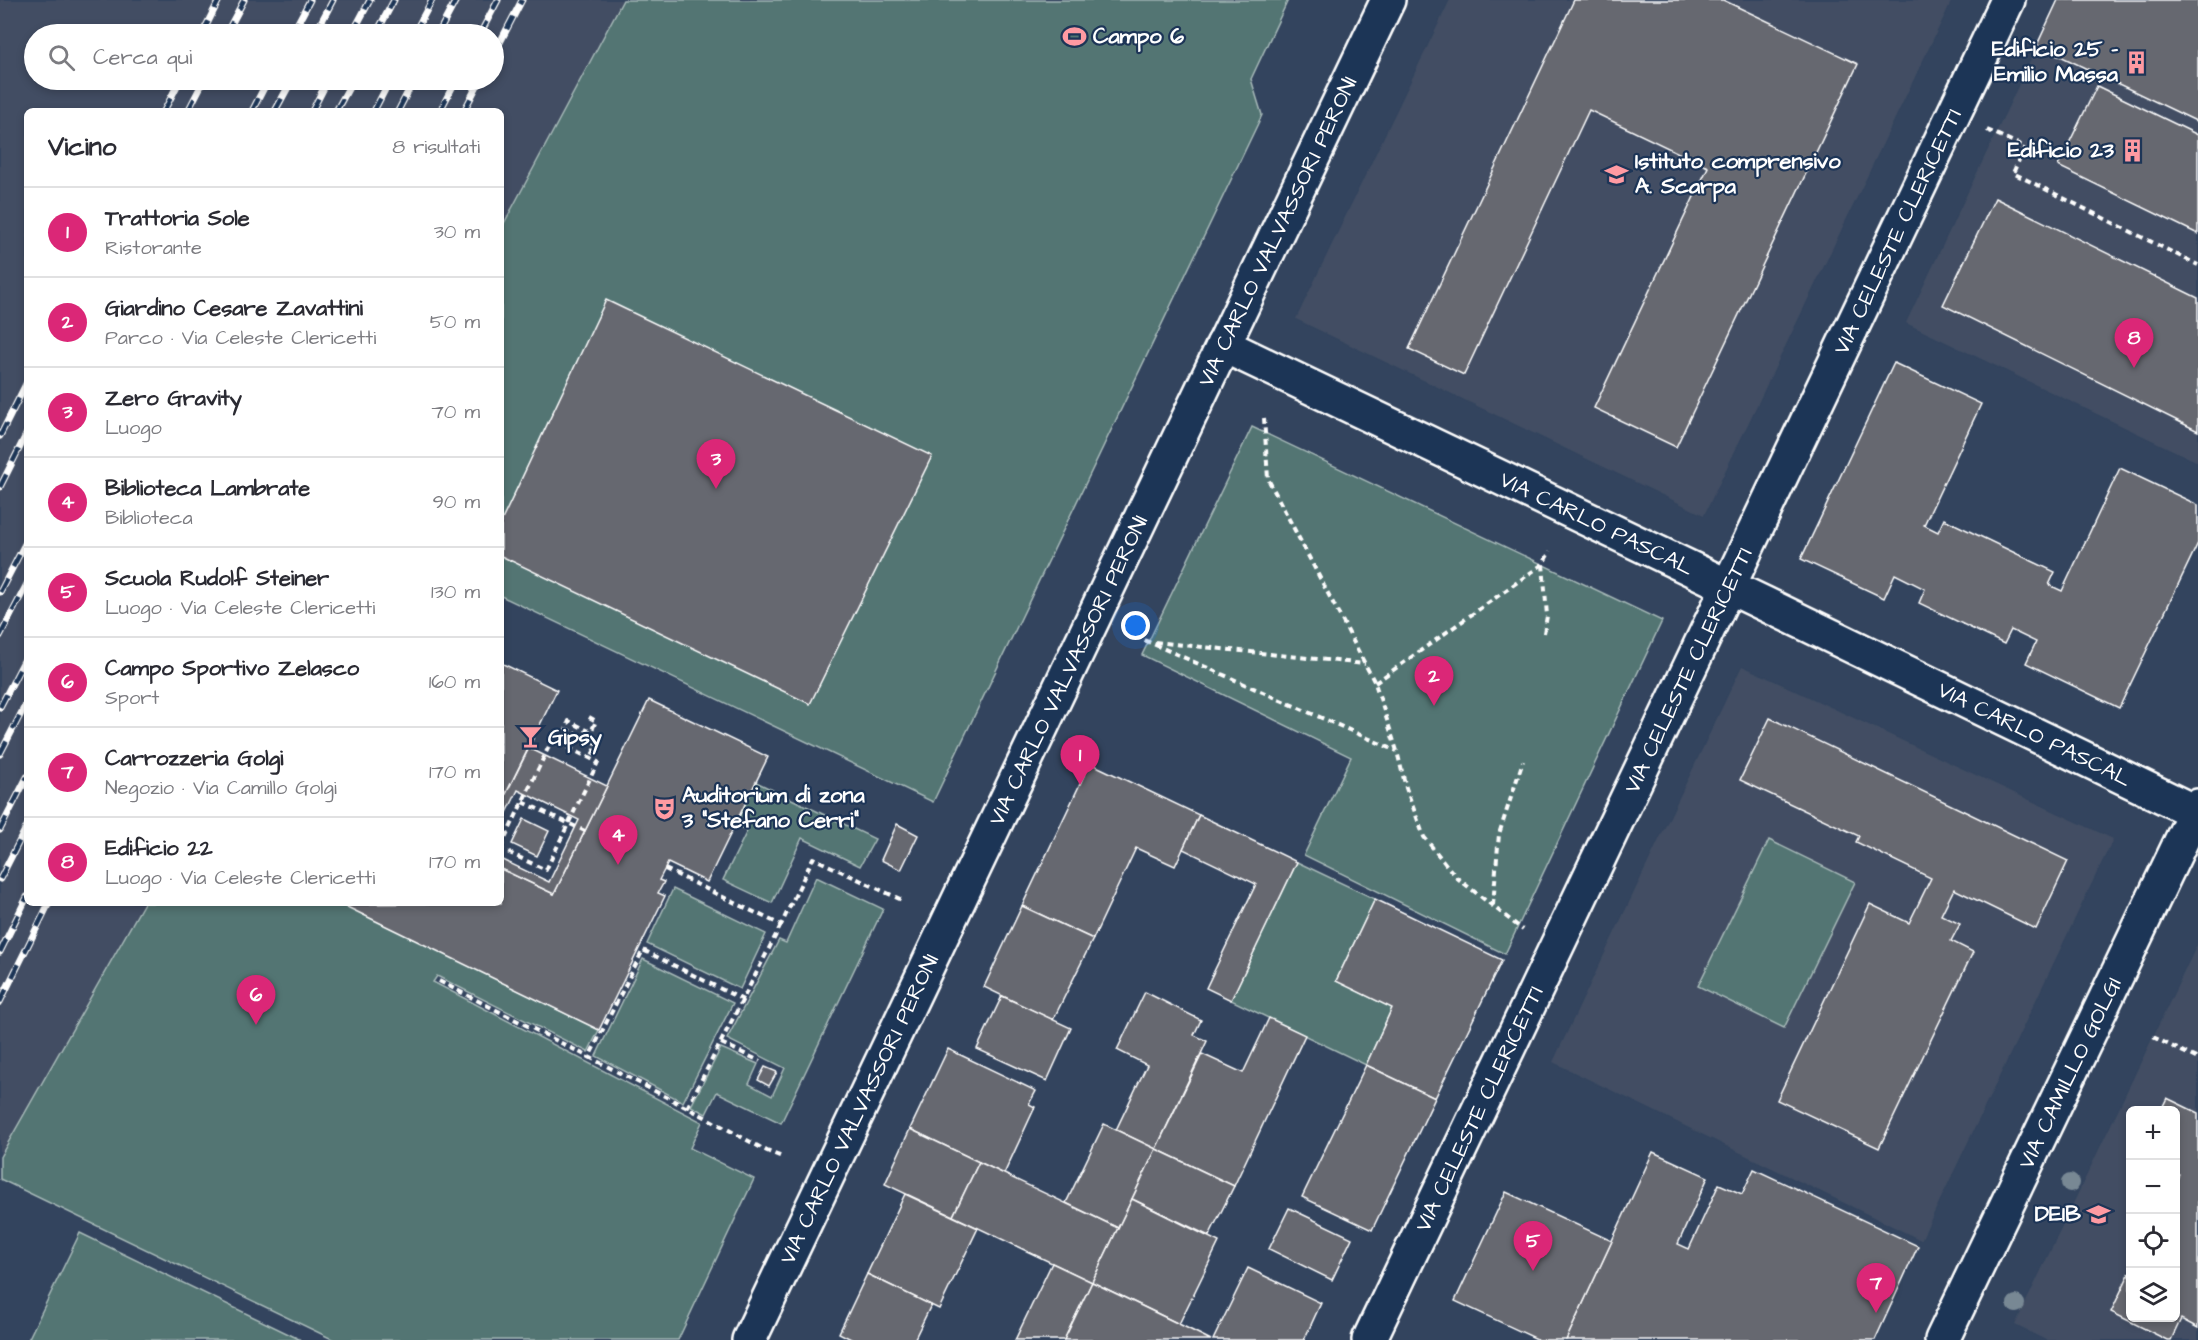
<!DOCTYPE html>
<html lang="it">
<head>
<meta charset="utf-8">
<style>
  body { margin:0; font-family:"Architects Daughter",sans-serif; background:#f2f2f3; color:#2b2b33 }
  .controls { position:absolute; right:18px; bottom:18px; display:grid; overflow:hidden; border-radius:9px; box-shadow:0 3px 9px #0003 }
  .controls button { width:54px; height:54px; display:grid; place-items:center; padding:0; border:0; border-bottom:2px solid #e1e1e2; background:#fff; color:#2b2b33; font:30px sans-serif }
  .you { position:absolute; left:1136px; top:626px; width:21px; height:21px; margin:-15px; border:4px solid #fff; border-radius:50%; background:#1a73e8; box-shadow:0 0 0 9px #1a73e833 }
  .badge { display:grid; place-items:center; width:39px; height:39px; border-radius:50%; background:#db2777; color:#fff; font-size:20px; font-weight:700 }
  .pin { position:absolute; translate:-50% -50px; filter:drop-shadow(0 2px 3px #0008) }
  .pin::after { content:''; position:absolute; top:32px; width:21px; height:18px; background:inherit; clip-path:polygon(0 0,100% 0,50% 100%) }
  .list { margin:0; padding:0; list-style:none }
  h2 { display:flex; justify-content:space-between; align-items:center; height:78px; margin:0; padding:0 24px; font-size:26px }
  h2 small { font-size:20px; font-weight:400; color:#7c7c81 }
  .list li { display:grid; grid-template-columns:39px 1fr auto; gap:18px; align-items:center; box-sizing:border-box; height:90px; padding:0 24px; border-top:2px solid #e1e1e2 }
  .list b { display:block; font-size:22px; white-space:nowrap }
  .list p { margin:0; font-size:20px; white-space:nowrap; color:#7c7c81 }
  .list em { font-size:20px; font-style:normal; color:#7c7c81 }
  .icon { flex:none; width:33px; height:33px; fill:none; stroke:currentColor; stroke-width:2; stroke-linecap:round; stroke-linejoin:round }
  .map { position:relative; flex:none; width:2198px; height:1340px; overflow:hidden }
  .search { position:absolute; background:#fff; box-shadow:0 3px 9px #0003; left:24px; top:24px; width:480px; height:66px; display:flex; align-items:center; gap:15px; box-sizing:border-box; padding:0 21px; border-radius:33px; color:#7c7c81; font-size:22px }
  .panel { position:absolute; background:#fff; box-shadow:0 3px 9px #0003; left:24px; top:108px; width:480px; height:798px; border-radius:9px }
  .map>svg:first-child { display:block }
</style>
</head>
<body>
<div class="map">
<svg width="2198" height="1340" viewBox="0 0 2198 1340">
  <rect width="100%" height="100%" fill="#33445e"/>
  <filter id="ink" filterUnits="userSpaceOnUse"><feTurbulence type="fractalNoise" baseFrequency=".0167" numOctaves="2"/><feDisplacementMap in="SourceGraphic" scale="12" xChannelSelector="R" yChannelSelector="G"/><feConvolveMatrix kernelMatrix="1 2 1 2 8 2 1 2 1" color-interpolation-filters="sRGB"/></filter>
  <g filter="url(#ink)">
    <g fill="#424e63" fill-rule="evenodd">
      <path d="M0,0H623L501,229V111H27V903H144L0,1157ZM34,34H494V80H34Z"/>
      <polygon points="1450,0 1952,0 1704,515 1296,319"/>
      <polygon points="2059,0 2198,0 2198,462 1906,323"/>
      <polygon points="1742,666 2113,839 1921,1240 1553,1062"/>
      <path d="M2198,943V1340H2046L2015,1325ZM2130,1110H2176V1318H2130Z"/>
    </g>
    <g fill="#527473" stroke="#a8bab9" stroke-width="1.5">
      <polygon points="623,0 1288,0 1251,79 1262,115 933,802 501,596 501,229"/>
      <polygon points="1252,427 1662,621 1505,954 1304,855 1351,757 1142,655"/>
      <polygon points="756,782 875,839 860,866 802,838 772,903 723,880 747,831 735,824"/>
      <polygon points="1769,840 1855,882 1784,1028 1698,986"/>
      <polygon points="1297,862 1375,899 1336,981 1392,1008 1366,1065 1231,1000"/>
      <polygon points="816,877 883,909 781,1123 717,1092 706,1114 691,1106 721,1048 758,1064 749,1084 772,1096 785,1068 727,1039 779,940 786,943"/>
      <polygon points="673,889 766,934 740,989 647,944"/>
      <polygon points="144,903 342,903 599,1030 588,1052 437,976 433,982 702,1122 690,1148 754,1179 678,1340 334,1340 0,1179 0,1157"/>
      <polygon points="643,959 733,1003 683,1102 596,1056"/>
      <polygon points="80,1233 301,1340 28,1340"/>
    </g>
    <g fill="#666770" stroke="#fff" stroke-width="1.5">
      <polygon points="1574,0 1723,0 1858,64 1676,447 1594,408 1708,167 1589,110 1464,375 1409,349"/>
      <polygon points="2058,0 2198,0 2198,122 2037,45"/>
      <polygon points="2097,86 2198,135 2198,234 2058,166"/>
      <polygon points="1995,198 2198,298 2198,431 1943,305"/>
      <polygon points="606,300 932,456 810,704 501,556 501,522"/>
      <polygon points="1894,363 1981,404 1924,525 1938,532 1944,519 2055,572 2049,585 2062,591 2120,468 2198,505 2198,543 2119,708 2026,663 2036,642 2011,630 2004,644 1919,603 1925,589 1895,574 1884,598 1801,559"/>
      <polygon points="501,663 557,690 501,804"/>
      <polygon points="649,700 768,757 707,882 668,863 659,880 664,882 658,893 665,896 599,1030 341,904 501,903 501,869 554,894"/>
      <polygon points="1770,718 2068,861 2036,929 1954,889 1941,915 1960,924 1951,941 1973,952 1879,1148 1777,1100 1870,904 1909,923 1931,878 1856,842 1859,836 1740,780"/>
      <polygon points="529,748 607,786 554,894 501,869 501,859 549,882 579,820 518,790 501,825 501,804"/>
      <polygon points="1090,763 1199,815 1175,866 1136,848 1093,939 1022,906"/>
      <polygon points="1199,815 1297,862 1231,1000 1206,988 1256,884 1183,849"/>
      <polygon points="524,819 549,831 537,856 512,844"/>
      <polygon points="897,824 918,835 901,870 881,860"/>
      <polygon points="1375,899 1502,960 1435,1098 1366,1065 1392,1008 1336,981"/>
      <polygon points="1022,906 1093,939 1053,1020 984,987"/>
      <polygon points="1145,992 1201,1020 1194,1035 1207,1041 1156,1149 1116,1130 1147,1065 1117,1050"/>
      <polygon points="1002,996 1071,1028 1047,1081 977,1049"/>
      <polygon points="1269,1018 1305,1035 1234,1186 1156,1149 1202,1054 1243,1073"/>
      <polygon points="948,1049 1036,1091 1029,1104 1035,1107 1004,1174 910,1129"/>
      <polygon points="1366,1065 1435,1098 1372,1230 1302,1197"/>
      <polygon points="765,1067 777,1072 769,1086 758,1080"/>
      <polygon points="2167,1098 2198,1113 2198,1328 2181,1319 2171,1340 2167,1340 2111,1312 2130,1272 2130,1318 2176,1318 2176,1181 2179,1175 2176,1173 2176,1110 2161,1110"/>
      <polygon points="1104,1124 1156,1149 1118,1228 1066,1203"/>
      <polygon points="910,1129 979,1162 953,1216 885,1184"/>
      <polygon points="1156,1149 1234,1186 1209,1236 1132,1199"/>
      <polygon points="1653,1152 1708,1177 1678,1244 1689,1249 1719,1184 1742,1194 1754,1169 1918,1246 1875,1340 1566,1340"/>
      <polygon points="979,1162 1118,1228 1092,1282 953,1216"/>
      <polygon points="1506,1192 1612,1241 1566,1340 1539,1340 1455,1301"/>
      <polygon points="905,1194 978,1228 939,1309 867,1274"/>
      <polygon points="1132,1199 1219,1242 1179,1324 1092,1282"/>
      <polygon points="1289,1208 1352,1238 1332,1280 1269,1249"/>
      <polygon points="1052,1263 1092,1282 1064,1340 1015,1340"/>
      <polygon points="1248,1268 1321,1303 1304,1340 1213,1340"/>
      <polygon points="867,1274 931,1305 914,1340 853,1340 839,1333"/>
      <polygon points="1092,1282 1179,1324 1211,1340 1064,1340"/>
    </g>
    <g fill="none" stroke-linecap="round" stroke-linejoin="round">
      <defs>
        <g id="street">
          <path id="s1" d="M1223,345L1765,604L2195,812"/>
          <path id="s2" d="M749,1340L1388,0"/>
          <path id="s3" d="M1369,1340L2008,0"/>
          <path id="s4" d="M1942,1340L2198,806"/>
        </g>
      </defs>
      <use href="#street" stroke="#fff" stroke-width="38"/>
      <g stroke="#fff" stroke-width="4" stroke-dasharray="6 4.5" stroke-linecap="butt">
        <polyline points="1987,130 2025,147 2013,173 2198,265"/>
        <polyline points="1264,418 1268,479 1375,683 1397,751 1406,788 1424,837 1456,877 1523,930"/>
        <polyline points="1544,633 1547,616 1543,564 1550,551"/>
        <polyline points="1135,636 1397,751"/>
        <polyline points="1155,642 1365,664"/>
        <polyline points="1375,683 1543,564"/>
        <polyline points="589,717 596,721 591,732 569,721 566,729 598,744 590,759"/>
        <polyline points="523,802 585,831"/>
        <polyline points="501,847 552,740 598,762 546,870 501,849"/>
        <polyline points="665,869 781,925 813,858 904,901"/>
        <polyline points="1493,905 1499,834 1523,761"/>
        <polyline points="439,981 589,1057"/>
        <polyline points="743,1000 643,950 589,1057 705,1117 767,1151 782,1157"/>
        <polyline points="2153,1037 2198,1059"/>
        <polyline points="721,1043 760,1061"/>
        <polyline points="687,1108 781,925"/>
      </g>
      <use href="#street" stroke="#1d3557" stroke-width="33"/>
      <defs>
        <g id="rail">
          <polyline points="202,34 219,0"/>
          <polyline points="226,34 244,0"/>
          <polyline points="292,34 310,0"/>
          <polyline points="315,34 333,0"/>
          <polyline points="352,34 370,0"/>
          <polyline points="376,34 394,0"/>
          <polyline points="414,34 432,0"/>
          <polyline points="438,34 456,0"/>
          <polyline points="480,34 498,0"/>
          <polyline points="494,54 522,0"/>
          <polyline points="164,111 180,80"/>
          <polyline points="188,111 204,80"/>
          <polyline points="252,111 268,80"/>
          <polyline points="275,111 292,80"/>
          <polyline points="312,111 328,80"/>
          <polyline points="336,111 353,80"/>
          <polyline points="374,111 390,80"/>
          <polyline points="398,111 414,80"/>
          <polyline points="440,111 456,80"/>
          <polyline points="464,111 480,80"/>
          <polyline points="0,436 27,382"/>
          <polyline points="0,487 27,433"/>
          <polyline points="0,592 27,540"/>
          <polyline points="0,636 27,584"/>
          <polyline points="0,707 27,655"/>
          <polyline points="0,754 27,702"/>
          <polyline points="0,830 27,777"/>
          <polyline points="0,879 27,826"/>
          <polyline points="0,952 27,897"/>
          <polyline points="0,1002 49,903"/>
        </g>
      </defs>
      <use href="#rail" stroke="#fff" stroke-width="7"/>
      <use href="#rail" stroke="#1d3557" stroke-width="4.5" stroke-dasharray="14" stroke-linecap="butt"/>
    </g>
    <g fill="#788894">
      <circle cx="2070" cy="1183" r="9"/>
      <circle cx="2016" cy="1304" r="9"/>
    </g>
  </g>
  <defs>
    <symbol id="stadium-bare" viewBox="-9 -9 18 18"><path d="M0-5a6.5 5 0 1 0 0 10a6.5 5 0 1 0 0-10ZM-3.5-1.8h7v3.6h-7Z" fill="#ff9aa2" stroke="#1d3557" stroke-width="2.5" paint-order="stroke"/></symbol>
    <symbol id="building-bare" viewBox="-9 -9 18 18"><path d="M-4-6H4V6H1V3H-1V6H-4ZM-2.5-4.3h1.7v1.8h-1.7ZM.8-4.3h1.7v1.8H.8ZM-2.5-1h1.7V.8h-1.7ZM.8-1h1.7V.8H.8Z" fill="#ff9aa2" stroke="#1d3557" stroke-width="2.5" paint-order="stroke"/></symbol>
    <symbol id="school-bare" viewBox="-9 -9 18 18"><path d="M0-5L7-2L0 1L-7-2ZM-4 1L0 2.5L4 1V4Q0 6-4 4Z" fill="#ff9aa2" stroke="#1d3557" stroke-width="2.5" paint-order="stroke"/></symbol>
    <symbol id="bar-bare" viewBox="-9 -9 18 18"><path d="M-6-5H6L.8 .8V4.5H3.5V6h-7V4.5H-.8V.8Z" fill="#ff9aa2" stroke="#1d3557" stroke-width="2.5" paint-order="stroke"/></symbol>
    <symbol id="theatre-bare" viewBox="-9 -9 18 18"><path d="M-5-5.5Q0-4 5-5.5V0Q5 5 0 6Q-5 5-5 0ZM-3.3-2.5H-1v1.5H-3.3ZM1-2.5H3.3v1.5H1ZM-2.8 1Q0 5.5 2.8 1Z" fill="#ff9aa2" stroke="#1d3557" stroke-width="2.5" paint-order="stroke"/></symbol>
    <symbol id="university-bare" viewBox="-9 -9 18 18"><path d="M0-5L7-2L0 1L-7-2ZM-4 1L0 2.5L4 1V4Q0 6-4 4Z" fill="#ff9aa2" stroke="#1d3557" stroke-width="2.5" paint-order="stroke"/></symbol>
  </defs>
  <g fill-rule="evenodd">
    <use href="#stadium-bare" x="1058" y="20" width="33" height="33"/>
    <use href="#building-bare" x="2120" y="46" width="33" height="33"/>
    <use href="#building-bare" x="2116" y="134" width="33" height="33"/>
    <use href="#school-bare" x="1600" y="158" width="33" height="33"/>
    <use href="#bar-bare" x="514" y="720" width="33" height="33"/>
    <use href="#theatre-bare" x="648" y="792" width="33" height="33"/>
    <use href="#university-bare" x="2082" y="1198" width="33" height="33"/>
  </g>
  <g text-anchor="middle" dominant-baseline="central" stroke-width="4.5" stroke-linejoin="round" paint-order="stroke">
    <g font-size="22" font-weight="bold" fill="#fff" stroke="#1d3557" text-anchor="start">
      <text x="1093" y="36">Campo 6</text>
      <text x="2118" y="49" text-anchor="end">Edificio 25 –<tspan x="2118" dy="25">Emilio Massa</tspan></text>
      <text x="2114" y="150" text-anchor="end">Edificio 23</text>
      <text x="1635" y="161">Istituto comprensivo<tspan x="1635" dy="25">A. Scarpa</tspan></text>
      <text x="548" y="737">Gipsy</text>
      <text x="682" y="795">Auditorium di zona<tspan x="682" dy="25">3 "Stefano Cerri"</tspan></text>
      <text x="2081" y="1214" text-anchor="end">DEIB</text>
    </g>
    <g font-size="22" fill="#fff" stroke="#1d3557">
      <text stroke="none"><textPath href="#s2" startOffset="1228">VIA CARLO VALVASSORI PERONI</textPath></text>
      <text stroke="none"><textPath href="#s3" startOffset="1228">VIA CELESTE CLERICETTI</textPath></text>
      <text stroke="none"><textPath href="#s1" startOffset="414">VIA CARLO PASCAL</textPath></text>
      <text stroke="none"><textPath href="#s2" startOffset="742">VIA CARLO VALVASSORI PERONI</textPath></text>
      <text stroke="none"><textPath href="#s3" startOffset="742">VIA CELESTE CLERICETTI</textPath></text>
      <text stroke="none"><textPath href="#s1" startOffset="900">VIA CARLO PASCAL</textPath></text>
      <text stroke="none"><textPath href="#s4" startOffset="296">VIA CAMILLO GOLGI</textPath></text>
      <text stroke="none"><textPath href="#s3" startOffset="256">VIA CELESTE CLERICETTI</textPath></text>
      <text stroke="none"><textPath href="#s2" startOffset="256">VIA CARLO VALVASSORI PERONI</textPath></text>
    </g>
  </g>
</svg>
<div class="controls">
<button>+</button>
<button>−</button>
<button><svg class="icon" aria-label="locate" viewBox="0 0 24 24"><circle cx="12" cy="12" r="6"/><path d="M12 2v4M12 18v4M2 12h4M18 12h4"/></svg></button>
<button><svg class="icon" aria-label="layers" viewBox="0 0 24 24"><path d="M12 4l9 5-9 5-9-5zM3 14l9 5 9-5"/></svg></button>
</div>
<div class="you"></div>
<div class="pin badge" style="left:1080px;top:785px">1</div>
<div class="pin badge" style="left:1434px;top:706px">2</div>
<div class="pin badge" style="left:716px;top:489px">3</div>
<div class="pin badge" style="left:618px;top:865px">4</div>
<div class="pin badge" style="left:1533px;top:1271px">5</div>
<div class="pin badge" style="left:256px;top:1025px">6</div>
<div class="pin badge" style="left:1876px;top:1313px">7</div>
<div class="pin badge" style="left:2134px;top:368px">8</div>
<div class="search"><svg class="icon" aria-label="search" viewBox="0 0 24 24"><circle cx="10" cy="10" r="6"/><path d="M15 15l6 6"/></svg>Cerca qui</div>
<section class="panel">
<h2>Vicino<small>8 risultati</small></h2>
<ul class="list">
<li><span class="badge">1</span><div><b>Trattoria Sole</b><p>Ristorante</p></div><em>30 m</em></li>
<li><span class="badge">2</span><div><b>Giardino Cesare Zavattini</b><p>Parco · Via Celeste Clericetti</p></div><em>50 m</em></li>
<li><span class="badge">3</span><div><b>Zero Gravity</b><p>Luogo</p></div><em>70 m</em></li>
<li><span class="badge">4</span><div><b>Biblioteca Lambrate</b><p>Biblioteca</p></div><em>90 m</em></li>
<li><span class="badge">5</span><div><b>Scuola Rudolf Steiner</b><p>Luogo · Via Celeste Clericetti</p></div><em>130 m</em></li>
<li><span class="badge">6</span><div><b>Campo Sportivo Zelasco</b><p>Sport</p></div><em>160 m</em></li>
<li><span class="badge">7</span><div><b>Carrozzeria Golgi</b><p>Negozio · Via Camillo Golgi</p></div><em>170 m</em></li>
<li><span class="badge">8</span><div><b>Edificio 22</b><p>Luogo · Via Celeste Clericetti</p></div><em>170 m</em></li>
</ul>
</section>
</div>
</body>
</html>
